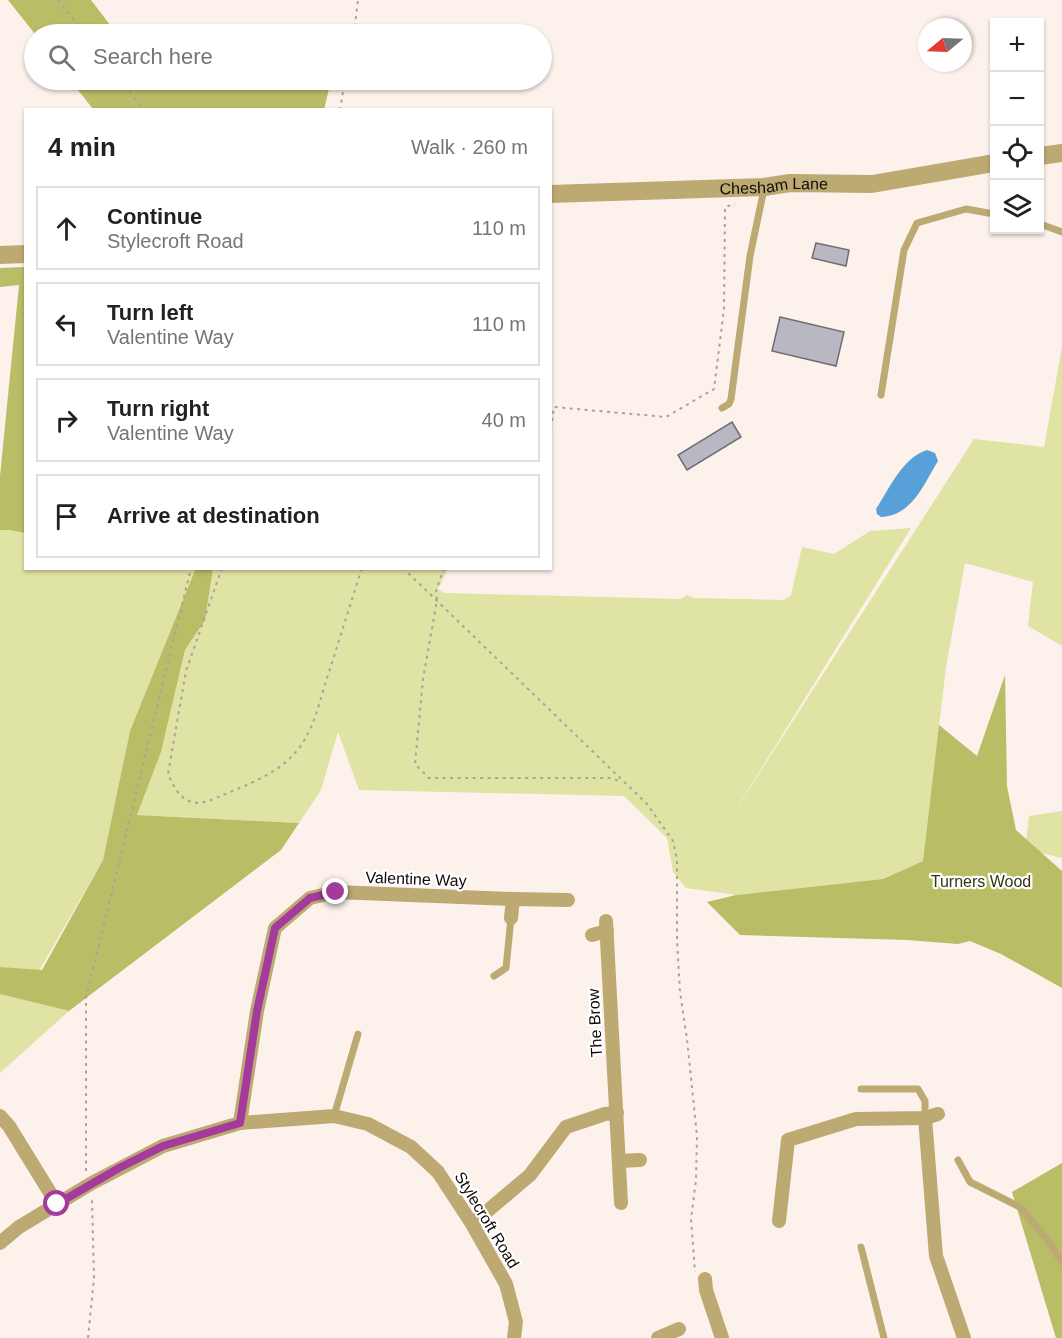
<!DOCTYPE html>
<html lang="en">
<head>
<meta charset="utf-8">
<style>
  body { margin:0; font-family:Arial,sans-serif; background:#f6f6f6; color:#202124 }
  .controls { position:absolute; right:18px; top:18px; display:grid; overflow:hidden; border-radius:0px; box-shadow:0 2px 4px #0004 }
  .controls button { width:54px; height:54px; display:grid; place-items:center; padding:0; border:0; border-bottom:2px solid #e0e0e0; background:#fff; color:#202124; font:30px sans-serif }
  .compass { position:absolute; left:918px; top:18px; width:54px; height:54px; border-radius:50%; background:#fff; box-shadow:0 2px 4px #0004; rotate:251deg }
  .stop { position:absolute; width:18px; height:18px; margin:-14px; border:4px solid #a33a9c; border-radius:50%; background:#fff }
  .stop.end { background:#a33a9c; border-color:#fff; box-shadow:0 2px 6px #0008 }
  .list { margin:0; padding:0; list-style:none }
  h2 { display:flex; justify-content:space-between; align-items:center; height:78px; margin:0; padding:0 24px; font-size:26px }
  h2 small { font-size:20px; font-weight:400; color:#757577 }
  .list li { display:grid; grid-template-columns:39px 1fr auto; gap:18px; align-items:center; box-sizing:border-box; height:84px; margin:0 12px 12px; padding:0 12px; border:2px solid #e0e0e0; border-radius:0px }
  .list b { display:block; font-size:22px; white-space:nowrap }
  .list p { margin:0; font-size:20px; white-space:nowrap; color:#757577 }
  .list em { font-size:20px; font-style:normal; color:#757577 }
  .icon { flex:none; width:33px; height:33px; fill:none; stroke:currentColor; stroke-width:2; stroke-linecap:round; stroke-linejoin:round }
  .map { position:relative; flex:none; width:1062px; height:1338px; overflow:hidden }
  .search { position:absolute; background:#fff; box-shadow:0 2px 4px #0004; left:24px; top:24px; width:528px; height:66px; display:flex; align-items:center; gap:15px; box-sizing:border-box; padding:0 21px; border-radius:33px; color:#757577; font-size:22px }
  .panel { position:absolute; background:#fff; box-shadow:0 2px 4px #0004; left:24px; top:108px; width:528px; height:462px; border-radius:0px }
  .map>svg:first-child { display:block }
</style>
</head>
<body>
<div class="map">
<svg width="1062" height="1338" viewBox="0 0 1062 1338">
  <rect width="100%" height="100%" fill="#fdf1ec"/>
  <g fill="#dfe3a3">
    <polygon points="1062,347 1062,646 1028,626 1033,582 965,563 946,667 923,861 883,879 736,895 686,888 673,872 667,838 624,796 359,790 338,732 321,790 299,823 137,815 161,752 185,650 205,620 213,569 448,569 438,589 444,593 681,599 687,595 694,598 784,600 791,595 802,547 834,554 870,531 911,528 728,822 974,439 1044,447"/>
    <polygon points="0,530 9,530 25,533 26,568 196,569 130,731 103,860 39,971 0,967"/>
    <polygon points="1062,811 1062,858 1025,849 1029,816"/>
    <polygon points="0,994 69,1011 0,1073"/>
  </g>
  <g fill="#b9bd66">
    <polygon points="8,0 91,0 117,34 35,34"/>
    <polygon points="70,80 331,80 324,110 93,109"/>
    <polygon points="25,267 26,267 25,533 9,530 0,530 0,476 19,285 0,287 0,268"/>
    <polygon points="196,568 213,569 205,620 185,650 161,752 137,815 299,823 281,850 69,1011 0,994 0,967 42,970 103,860 130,731"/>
    <polygon points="1005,675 1007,786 1016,830 1062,871 1062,988 1001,954 970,941 958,944 907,940 740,935 707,902 736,895 883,879 923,861 939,725 977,756"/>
    <polygon points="1062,1163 1062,1338 1056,1338 1012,1192"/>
  </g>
  <path fill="#58a1d8" d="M927,450L935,453L938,461C923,485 913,515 881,517L877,514L876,509C890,488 902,458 927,450Z"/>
  <g fill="#b9b7c2" stroke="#6f6d76" stroke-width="1.5">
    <polygon points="816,243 849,250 846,266 812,258"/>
    <polygon points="780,317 844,332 836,366 772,351"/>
    <polygon points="732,422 741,437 687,470 678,455"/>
  </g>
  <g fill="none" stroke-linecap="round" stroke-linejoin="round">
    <g stroke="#aba29e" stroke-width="2" stroke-dasharray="3 4.5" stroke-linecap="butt">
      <polyline points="58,0 85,34"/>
      <polyline points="354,34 358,0"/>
      <polyline points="120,80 144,110"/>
      <polyline points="340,110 345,80"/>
      <polyline points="550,436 554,407 666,417 714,389 724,309 725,207 735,204"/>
      <path d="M222,568L186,671L168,774C178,798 190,810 216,798C243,786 275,776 295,753C313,733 319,703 327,678C339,641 350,605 362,568"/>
      <polyline points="403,568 647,804 673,841 677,859 677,941 680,992 687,1039 697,1136 696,1180 691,1219 695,1272"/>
      <polyline points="444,568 436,591 437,600 423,679 415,764 429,778 611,778 622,782"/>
      <polyline points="86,1171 86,998 191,568"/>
      <polyline points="88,1338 94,1278 92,1199"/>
    </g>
    <g stroke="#bda972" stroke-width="7">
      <polyline points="1040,224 1062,232"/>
      <polyline points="881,395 904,250 917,223 966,209 994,214"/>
      <polyline points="722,408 729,404 731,399 750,256 764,189"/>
      <polyline points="494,976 506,968 511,918"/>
      <polyline points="861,1089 918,1089 925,1101 925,1118"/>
      <polyline points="334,1116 358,1034"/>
      <polyline points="958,1160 970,1182 1020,1207 1049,1242 1062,1262"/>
      <polyline points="861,1247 884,1338"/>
    </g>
    <g stroke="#bda972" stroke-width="14">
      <polyline points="511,918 513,899"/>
      <polyline points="606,921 621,1203"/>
      <polyline points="592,935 607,931"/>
      <polyline points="0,1116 9,1126 57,1204"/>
      <polyline points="925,1118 936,1256 964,1338"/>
      <polyline points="240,1123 257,1011 275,928 310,898 336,892 513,899 568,900"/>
      <polyline points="619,1161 640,1160"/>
      <polyline points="779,1221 788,1140 856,1119 925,1118 938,1114"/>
      <polyline points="472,1224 530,1175 566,1127 605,1114 617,1113"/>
      <polyline points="0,1243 19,1227 92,1183 163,1146 240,1123 334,1116 368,1124 411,1147 438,1172 472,1224 506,1284 516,1322 514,1338"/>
      <polyline points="705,1279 706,1290 722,1338"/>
      <polyline points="658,1338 679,1329"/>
    </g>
    <g stroke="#bda972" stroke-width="18">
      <polyline points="1040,156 1062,153"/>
      <path id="s1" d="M550,194L764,187L790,183L872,184L994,163"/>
      <polyline points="0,255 26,254"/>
    </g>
  </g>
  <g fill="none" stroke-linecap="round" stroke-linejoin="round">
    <polyline stroke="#a33a9c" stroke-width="8" points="57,1204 119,1168 163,1146 240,1123 257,1011 275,928 310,898 336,892"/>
  </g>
  <g text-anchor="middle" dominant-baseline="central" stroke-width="4.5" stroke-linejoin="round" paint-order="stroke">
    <g font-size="16" fill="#0f0b09" stroke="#fff">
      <text stroke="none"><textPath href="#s1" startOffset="224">Chesham Lane</textPath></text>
      <text transform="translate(416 879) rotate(2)">Valentine Way</text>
      <text transform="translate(595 1023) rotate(-93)">The Brow</text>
      <text transform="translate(487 1220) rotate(59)">Stylecroft Road</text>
    </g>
    <g font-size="16" fill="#34350f" stroke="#fff">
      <text x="981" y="881">Turners Wood</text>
    </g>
  </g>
</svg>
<div class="controls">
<button>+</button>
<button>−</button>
<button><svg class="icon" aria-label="locate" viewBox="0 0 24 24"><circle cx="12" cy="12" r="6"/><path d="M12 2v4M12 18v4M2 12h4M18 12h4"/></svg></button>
<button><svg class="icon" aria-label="layers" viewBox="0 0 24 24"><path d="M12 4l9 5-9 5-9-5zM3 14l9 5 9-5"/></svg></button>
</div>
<svg class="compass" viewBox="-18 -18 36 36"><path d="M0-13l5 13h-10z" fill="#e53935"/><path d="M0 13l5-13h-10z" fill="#757577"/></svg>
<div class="stop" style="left:57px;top:1204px"></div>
<div class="stop end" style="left:336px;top:892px"></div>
<div class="search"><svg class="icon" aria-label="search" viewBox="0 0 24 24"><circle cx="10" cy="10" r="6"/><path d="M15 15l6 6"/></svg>Search here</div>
<section class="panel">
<h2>4 min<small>Walk · 260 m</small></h2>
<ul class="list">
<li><svg class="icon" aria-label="ahead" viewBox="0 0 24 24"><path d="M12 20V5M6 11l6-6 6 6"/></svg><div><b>Continue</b><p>Stylecroft Road</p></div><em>110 m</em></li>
<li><svg class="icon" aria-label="left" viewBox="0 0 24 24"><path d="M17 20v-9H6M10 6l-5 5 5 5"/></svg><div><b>Turn left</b><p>Valentine Way</p></div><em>110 m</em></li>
<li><svg class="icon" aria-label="right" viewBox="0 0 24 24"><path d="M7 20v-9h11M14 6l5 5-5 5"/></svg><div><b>Turn right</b><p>Valentine Way</p></div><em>40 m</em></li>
<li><svg class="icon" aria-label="arrive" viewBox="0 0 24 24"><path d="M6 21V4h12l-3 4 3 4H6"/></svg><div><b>Arrive at destination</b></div></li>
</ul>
</section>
</div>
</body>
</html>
